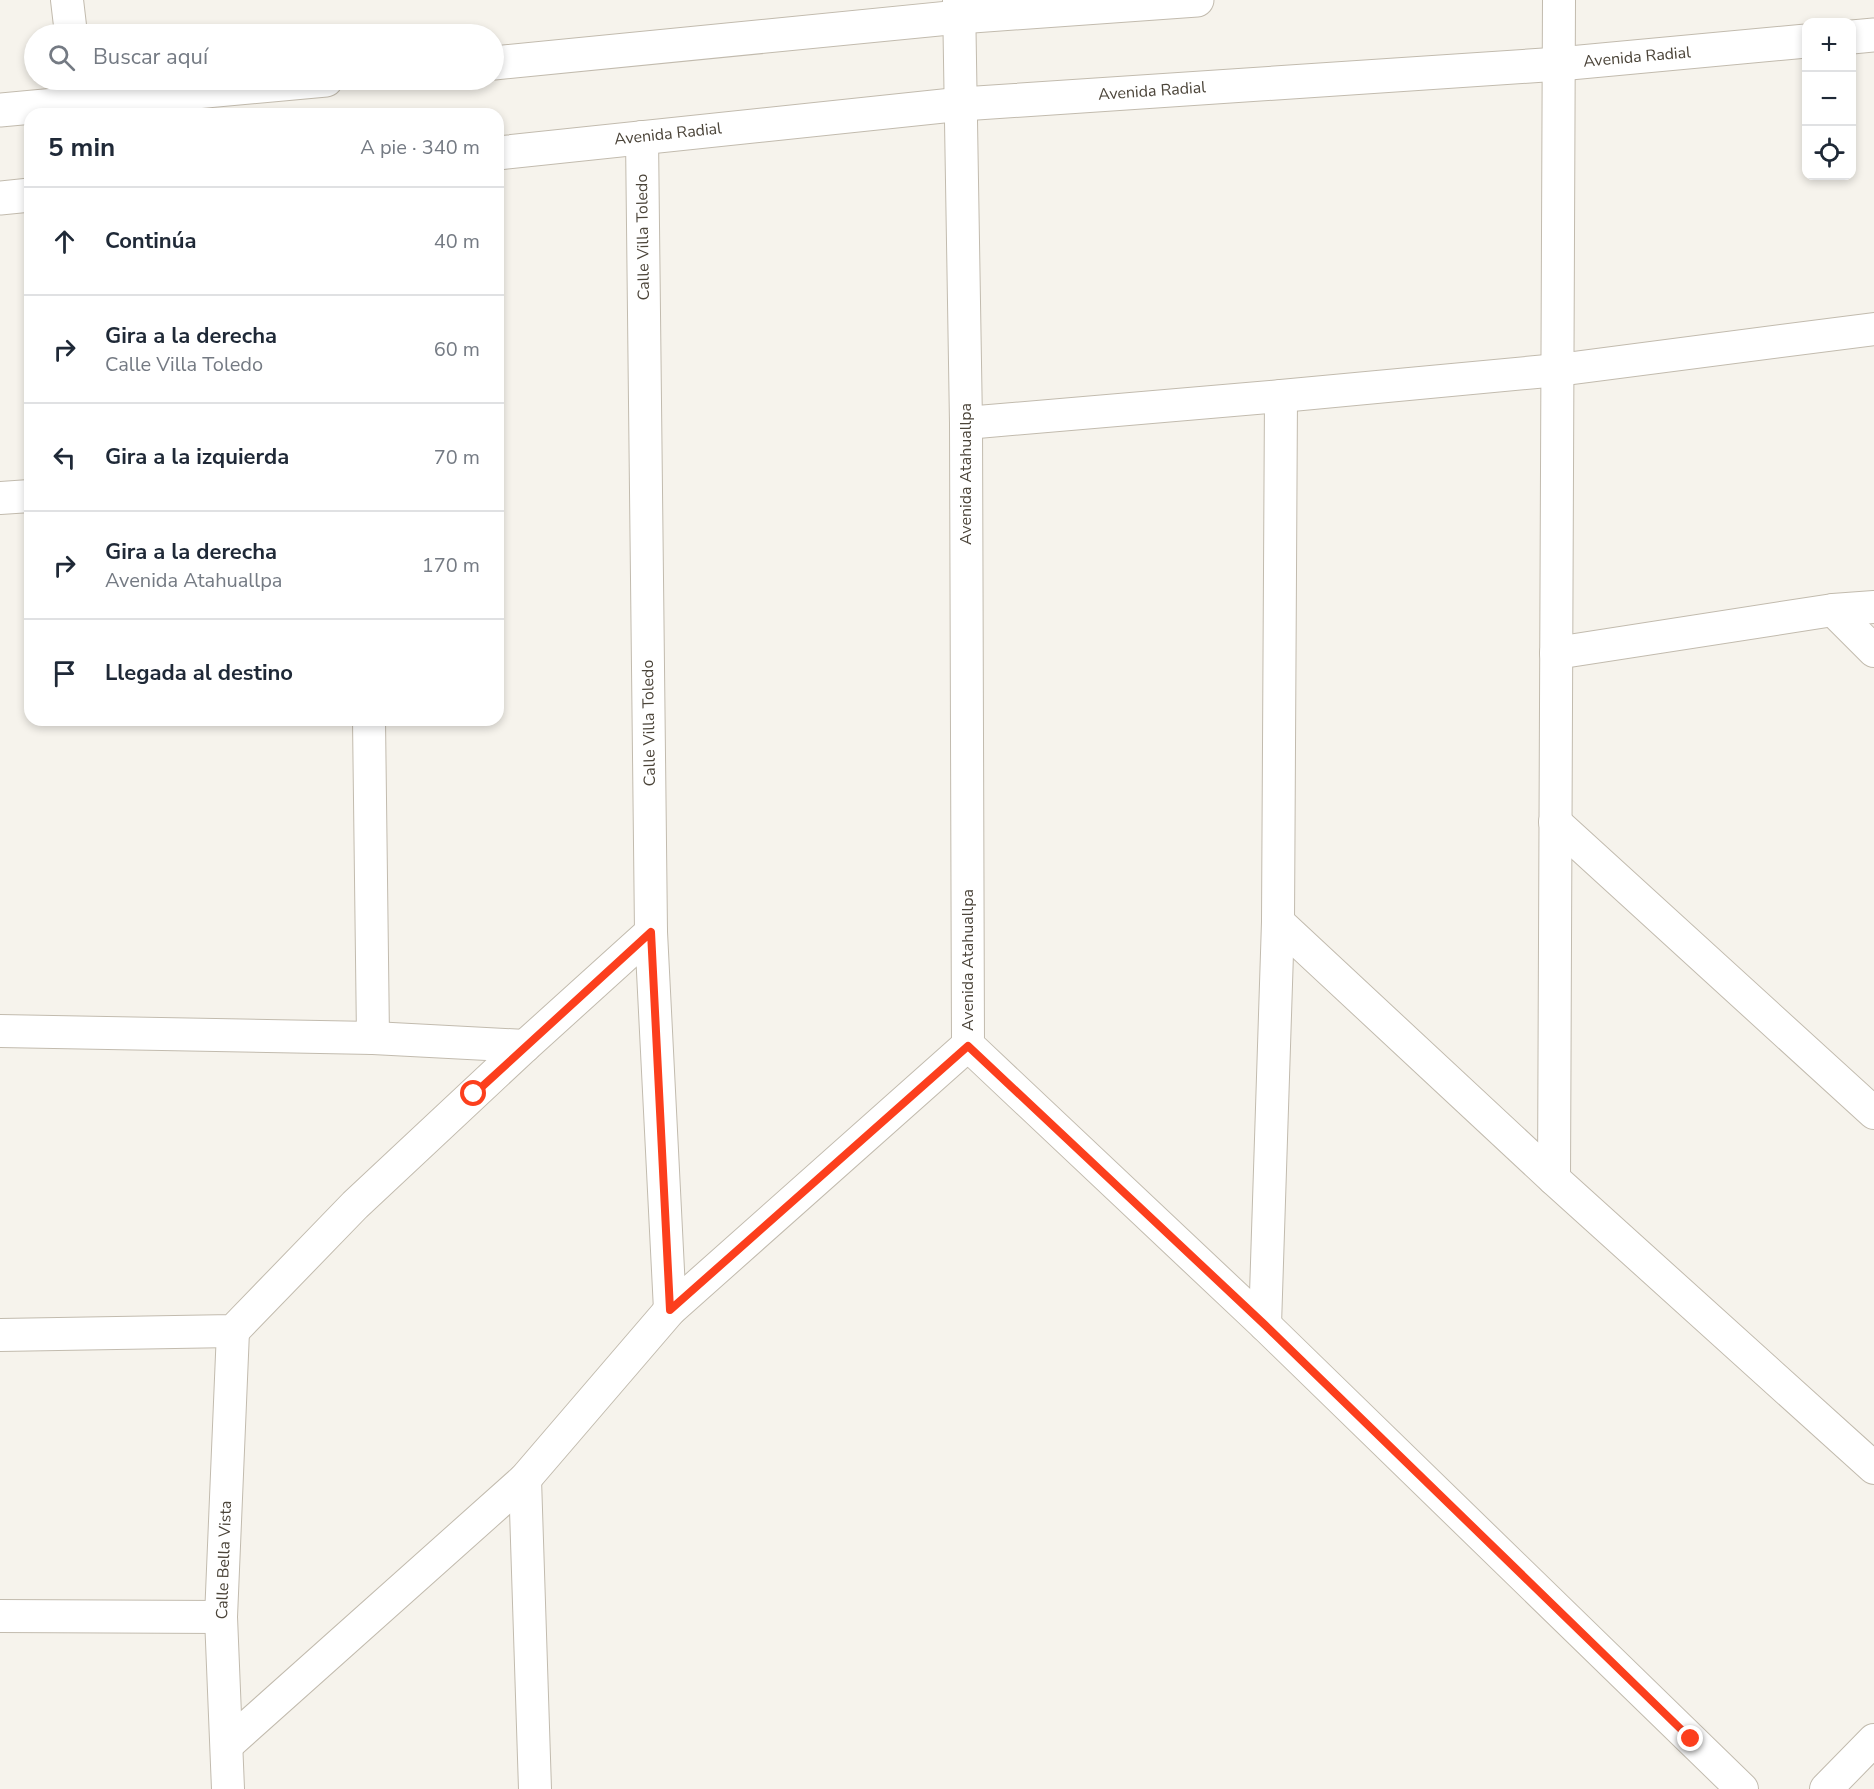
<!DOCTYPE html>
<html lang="es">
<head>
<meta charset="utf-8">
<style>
  body { margin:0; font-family:"Nunito Sans",sans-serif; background:#f6f6f7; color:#1f2937 }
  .controls { position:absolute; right:18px; top:18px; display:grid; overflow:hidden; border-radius:12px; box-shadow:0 3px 9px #0003 }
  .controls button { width:54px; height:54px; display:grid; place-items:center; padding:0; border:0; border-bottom:2px solid #e0e1e3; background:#fff; color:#1f2937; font:30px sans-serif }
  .stop { position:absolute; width:18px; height:18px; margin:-14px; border:4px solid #fc3f1d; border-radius:50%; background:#fff }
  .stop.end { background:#fc3f1d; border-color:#fff; box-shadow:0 2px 6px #0008 }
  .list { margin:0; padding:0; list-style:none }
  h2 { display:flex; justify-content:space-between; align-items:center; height:78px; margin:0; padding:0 24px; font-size:26px }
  h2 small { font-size:20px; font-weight:400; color:#747a83 }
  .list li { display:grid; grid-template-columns:39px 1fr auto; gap:18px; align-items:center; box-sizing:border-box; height:108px; padding:0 24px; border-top:2px solid #e0e1e3 }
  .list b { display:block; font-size:22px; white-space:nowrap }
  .list p { margin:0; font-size:20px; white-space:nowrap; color:#747a83 }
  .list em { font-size:20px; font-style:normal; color:#747a83 }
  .icon { flex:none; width:33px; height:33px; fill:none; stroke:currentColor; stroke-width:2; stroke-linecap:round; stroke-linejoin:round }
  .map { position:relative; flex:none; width:1874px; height:1789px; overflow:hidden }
  .search { position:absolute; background:#fff; box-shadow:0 3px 9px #0003; left:24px; top:24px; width:480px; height:66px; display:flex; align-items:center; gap:15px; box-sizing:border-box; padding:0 21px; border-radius:33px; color:#747a83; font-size:22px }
  .panel { position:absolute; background:#fff; box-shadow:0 3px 9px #0003; left:24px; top:108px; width:480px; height:618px; border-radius:18px }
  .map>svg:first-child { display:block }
</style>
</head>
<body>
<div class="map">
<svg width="1874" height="1789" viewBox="0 0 1874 1789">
  <rect width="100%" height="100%" fill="#f6f3ec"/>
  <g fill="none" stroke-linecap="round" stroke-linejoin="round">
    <defs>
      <g id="minor">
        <polyline points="67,0 71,34"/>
        <polyline points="959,0 966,423 968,1045 1265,1325 1742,1789"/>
        <polyline points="77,80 80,104"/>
        <polyline points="642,137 651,932 670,1310"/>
        <polyline points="966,423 1281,396 1558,370 1874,329"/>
        <polyline points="0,498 30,496"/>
        <polyline points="1833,610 1874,651"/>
        <polyline points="1556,653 1833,610 1874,607"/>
        <polyline points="369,720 373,1038"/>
        <polyline points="1555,822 1874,1113"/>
        <polyline points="1278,922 1554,1179 1874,1468"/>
        <polyline points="0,1031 373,1038 525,1046"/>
        <polyline points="1554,1179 1559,0"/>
        <polyline points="1265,1325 1278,922 1281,396"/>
        <polyline points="0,1335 233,1331 355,1205 525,1046 651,932"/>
        <polyline points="525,1479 535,1789"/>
        <polyline points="0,1616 221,1617"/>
        <polyline points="227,1745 525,1479 670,1310 968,1045"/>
        <polyline points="228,1789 221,1617 233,1331"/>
        <polyline points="1826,1789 1874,1740"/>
      </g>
      <g id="tertiary">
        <polyline points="1852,37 1874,35"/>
        <polyline points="494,63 959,17 1197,0"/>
        <polyline points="0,110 326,80"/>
        <polyline points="498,153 962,104 1559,64 1806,41"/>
        <polyline points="0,198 30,195"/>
      </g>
    </defs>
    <use href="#minor" stroke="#c2bbae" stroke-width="34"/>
    <use href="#tertiary" stroke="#c2bbae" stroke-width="35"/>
    <use href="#minor" stroke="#fff" stroke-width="32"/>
    <use href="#tertiary" stroke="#fff" stroke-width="33"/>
  </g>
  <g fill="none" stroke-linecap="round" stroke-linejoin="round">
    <polyline stroke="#fc3f1d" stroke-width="8" points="474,1094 651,932 670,1310 968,1046 1265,1325 1691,1739"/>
  </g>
  <g text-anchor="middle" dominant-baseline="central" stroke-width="5" stroke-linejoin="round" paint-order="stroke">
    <g font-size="16" fill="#4b4439" stroke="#fff">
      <text transform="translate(1637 57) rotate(-5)">Avenida Radial</text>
      <text transform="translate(1152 91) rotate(-4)">Avenida Radial</text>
      <text transform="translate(668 134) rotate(-6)">Avenida Radial</text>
      <text transform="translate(643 237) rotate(-91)">Calle Villa Toledo</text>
      <text transform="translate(966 474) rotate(-90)">Avenida Atahuallpa</text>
      <text transform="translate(649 723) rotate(-91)">Calle Villa Toledo</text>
      <text transform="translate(968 960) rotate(-90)">Avenida Atahuallpa</text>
      <text transform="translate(224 1560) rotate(-88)">Calle Bella Vista</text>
    </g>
  </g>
</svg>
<div class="controls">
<button>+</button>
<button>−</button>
<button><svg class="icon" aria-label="locate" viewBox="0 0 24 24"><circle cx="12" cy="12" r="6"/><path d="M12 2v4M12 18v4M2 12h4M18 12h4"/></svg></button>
</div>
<div class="stop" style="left:474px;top:1094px"></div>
<div class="stop end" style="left:1691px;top:1739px"></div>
<div class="search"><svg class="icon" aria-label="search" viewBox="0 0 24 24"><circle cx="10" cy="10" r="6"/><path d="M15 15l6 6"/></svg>Buscar aquí</div>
<section class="panel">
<h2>5 min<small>A pie · 340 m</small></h2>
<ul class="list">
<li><svg class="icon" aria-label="ahead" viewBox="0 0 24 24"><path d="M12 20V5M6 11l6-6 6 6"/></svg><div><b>Continúa</b></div><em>40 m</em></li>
<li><svg class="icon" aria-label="right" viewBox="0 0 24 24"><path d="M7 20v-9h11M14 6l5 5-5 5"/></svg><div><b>Gira a la derecha</b><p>Calle Villa Toledo</p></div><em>60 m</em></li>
<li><svg class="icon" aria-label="left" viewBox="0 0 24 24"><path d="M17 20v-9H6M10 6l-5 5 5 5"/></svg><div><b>Gira a la izquierda</b></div><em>70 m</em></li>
<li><svg class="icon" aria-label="right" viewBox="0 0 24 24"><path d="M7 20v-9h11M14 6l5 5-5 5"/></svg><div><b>Gira a la derecha</b><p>Avenida Atahuallpa</p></div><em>170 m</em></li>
<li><svg class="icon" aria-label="arrive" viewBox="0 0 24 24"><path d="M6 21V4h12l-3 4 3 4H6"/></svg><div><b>Llegada al destino</b></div></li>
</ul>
</section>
</div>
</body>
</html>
